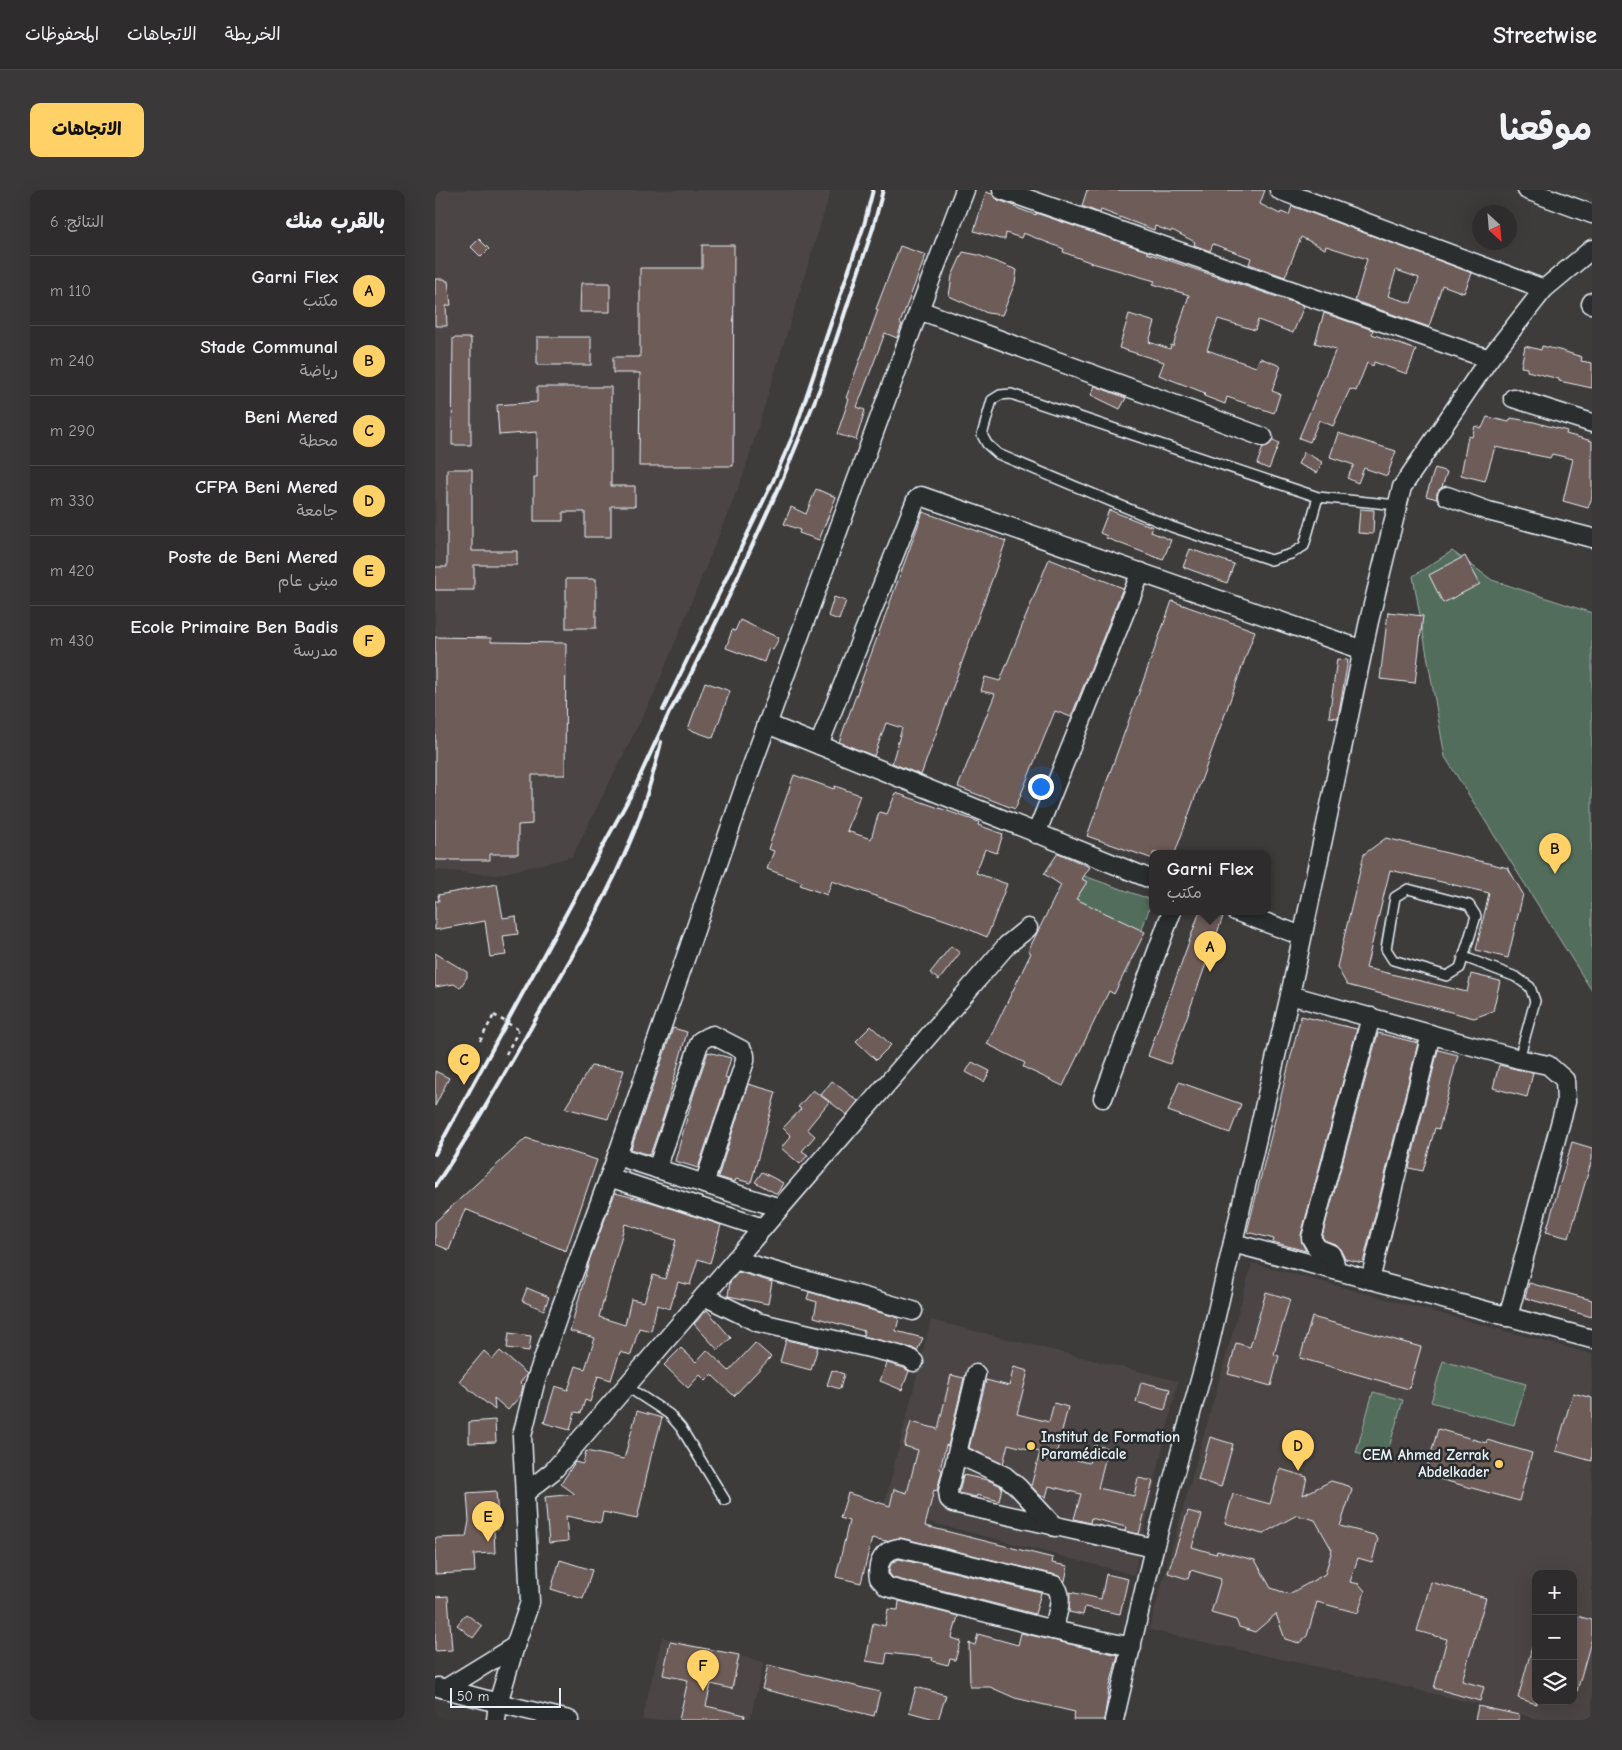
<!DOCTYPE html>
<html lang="ar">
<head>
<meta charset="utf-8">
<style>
  body { margin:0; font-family:"Comic Neue","Playpen Sans Arabic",sans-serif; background:#3a3838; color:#f1f3f6; direction:rtl }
  .controls { position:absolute; right:15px; bottom:15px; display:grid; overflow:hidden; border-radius:10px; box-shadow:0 5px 20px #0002 }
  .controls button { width:45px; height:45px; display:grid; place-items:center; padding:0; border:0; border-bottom:1px solid #494848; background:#2e2c2c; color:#f1f3f6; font:25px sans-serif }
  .compass { position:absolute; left:1037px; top:15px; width:45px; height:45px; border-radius:50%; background:#2e2c2c; box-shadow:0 5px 20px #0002; rotate:154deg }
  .scale { position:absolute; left:15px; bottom:12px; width:111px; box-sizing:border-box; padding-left:5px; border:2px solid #e8f1f8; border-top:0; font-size:14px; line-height:18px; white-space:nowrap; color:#e8f1f8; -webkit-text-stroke:4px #2a2d2e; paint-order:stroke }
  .you { position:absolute; left:605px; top:596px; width:18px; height:18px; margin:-12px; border:4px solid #fff; border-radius:50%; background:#1a73e8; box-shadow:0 0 0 8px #1a73e833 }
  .badge { display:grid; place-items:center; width:32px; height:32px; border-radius:50%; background:#ffd166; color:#111; font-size:16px; font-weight:700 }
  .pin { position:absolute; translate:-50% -41px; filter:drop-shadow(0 1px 2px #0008) }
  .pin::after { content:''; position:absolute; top:26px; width:18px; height:15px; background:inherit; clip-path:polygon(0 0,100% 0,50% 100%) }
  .popup { position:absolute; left:714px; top:660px; width:122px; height:65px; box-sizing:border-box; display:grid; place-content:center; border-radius:10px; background:#2e2c2c; filter:drop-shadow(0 1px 4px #0005); font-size:16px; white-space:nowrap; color:#a7a7a9 }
  .popup b { font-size:19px; color:#f1f3f6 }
  .popup::after { content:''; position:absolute; left:50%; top:100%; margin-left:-10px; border:10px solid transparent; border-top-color:#2e2c2c }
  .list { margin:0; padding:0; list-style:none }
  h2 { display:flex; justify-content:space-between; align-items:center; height:65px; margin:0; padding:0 20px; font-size:21px }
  h2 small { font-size:16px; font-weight:400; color:#a7a7a9 }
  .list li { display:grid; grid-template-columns:32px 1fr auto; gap:15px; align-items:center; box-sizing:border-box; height:70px; padding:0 20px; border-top:1px solid #494848 }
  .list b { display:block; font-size:19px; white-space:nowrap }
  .list p { margin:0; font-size:16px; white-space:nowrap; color:#a7a7a9 }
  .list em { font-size:16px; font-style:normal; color:#a7a7a9 }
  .icon { flex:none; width:28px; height:28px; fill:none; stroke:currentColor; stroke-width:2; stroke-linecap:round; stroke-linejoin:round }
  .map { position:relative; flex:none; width:1157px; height:1530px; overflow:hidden; direction:ltr; border-radius:10px }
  header { display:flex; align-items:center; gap:30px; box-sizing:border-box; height:70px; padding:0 25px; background:#2e2c2c; border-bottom:1px solid #494848 }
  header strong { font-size:24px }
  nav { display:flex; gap:28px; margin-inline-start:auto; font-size:18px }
  .intro { display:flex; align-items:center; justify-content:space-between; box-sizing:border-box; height:120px; padding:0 30px }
  h1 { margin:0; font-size:35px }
  .button { padding:12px 22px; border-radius:10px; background:#ffd166; color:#111; font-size:18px; font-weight:700 }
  main { display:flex; gap:30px; padding:0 30px }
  aside { flex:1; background:#2e2c2c; border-radius:10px; box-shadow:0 5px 20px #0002 }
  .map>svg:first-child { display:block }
</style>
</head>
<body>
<header>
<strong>Streetwise</strong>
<nav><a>الخريطة</a><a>الاتجاهات</a><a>المحفوظات</a></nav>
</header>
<div class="intro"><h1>موقعنا</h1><a class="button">الاتجاهات</a></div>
<main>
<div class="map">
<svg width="1157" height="1530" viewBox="0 0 1157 1530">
  <rect width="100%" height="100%" fill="#3e3b3b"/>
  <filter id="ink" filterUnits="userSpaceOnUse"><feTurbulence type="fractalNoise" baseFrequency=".02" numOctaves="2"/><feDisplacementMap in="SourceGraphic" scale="10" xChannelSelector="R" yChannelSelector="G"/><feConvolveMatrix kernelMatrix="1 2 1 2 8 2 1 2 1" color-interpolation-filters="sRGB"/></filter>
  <g filter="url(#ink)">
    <g fill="#4c4544" fill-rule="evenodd">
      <polygon points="0,0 396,0 308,286 219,504 137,667 61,685 0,680"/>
      <path d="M817,1073L1157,1164V1530H1107L924,1486L714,1440ZM1101,1384H1138V1511H1101Z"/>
      <polygon points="496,1130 743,1191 699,1385 448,1320"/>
      <polygon points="227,1447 329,1472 315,1530 207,1530"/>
    </g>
    <g fill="#536d5c" stroke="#9eafaa">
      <polygon points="1017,361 1057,390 1157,423 1157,801 1010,567 978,386"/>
      <polygon points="638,682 717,710 692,784 611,756"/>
      <polygon points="1008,1171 1091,1194 1079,1235 996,1212"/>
      <polygon points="938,1202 968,1210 950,1271 921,1263"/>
    </g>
    <g fill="#6e5c58" stroke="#e8f1f8" fill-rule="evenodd">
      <path d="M652,0H830L825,14L845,24L846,22L854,25L857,16L1037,83L1029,103L1007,95L994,137L920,111L932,69L891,56L890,59L866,47L850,87L814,74L816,68L778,54L775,61L759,55L760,52L737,40L736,42L720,36L719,40L666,20L665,23L647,16ZM961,80L984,88L976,113L953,106Z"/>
      <polygon points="551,2 557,4 563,10 580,16 579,17 601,25 601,23 712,61 712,63 869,116 858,143 823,130 820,140 783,129 772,160 821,177 825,168 846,176 837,201 845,204 839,223 792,207 790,214 769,206 770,203 724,185 729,172 684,158 694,124 720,132 714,152 735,159 736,155 738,156 754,105 718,94 720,91 657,73 628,62 629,59 588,43 586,48 571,43 570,49 565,49 539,41"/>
      <polygon points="44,49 54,59 46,67 36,57"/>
      <polygon points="267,55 299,55 298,276 204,276 205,183 178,183 178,167 205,167 205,78 267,78"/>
      <polygon points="465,56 491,65 465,133 467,134 462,148 450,143 422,217 430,220 421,250 402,244 414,209 411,208 443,120 441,119"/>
      <polygon points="528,62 543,65 582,80 580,93 567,125 552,123 514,106 517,86"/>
      <polygon points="0,89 10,89 11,91 13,91 16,115 11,116 12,136 0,136"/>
      <polygon points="146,93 175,93 175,122 145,122"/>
      <polygon points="889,123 938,140 937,144 981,160 972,184 939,172 938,176 932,173 921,201 915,199 898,236 884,230 875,252 864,248 901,159 880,153"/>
      <rect x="102" y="147" width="54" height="28"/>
      <polygon points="18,148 36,148 36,255 17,255"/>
      <polygon points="1090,156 1106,160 1107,156 1124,160 1147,167 1146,171 1157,173 1157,198 1124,191 1124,189 1092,181 1092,178 1086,177"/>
      <polygon points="660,196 691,208 685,219 656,205"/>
      <polygon points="102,197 176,197 176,296 200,296 200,316 176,316 176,347 150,347 150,322 128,322 128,331 99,331 99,287 102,287 102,242 64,245 62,215 102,212"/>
      <polygon points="1052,227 1074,232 1076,228 1099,232 1132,241 1131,244 1157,251 1157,307 1153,318 1128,311 1138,269 1117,264 1115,268 1060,257 1050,291 1026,285 1033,246 1037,247 1040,236 1047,238"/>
      <polygon points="903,243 961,261 952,286 929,278 923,293 912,288 919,275 895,267"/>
      <polygon points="838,250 844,253 834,279 822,274 828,257 834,255"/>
      <polygon points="869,262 887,272 882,283 863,274"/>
      <polygon points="1000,278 1012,282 1007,297 1002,303 1002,309 991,306"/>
      <polygon points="12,279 37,279 37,361 82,361 82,375 39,375 39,400 0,400 0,377 12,377"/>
      <polygon points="381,299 401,307 384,350 364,343 365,340 349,334 356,317 371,324"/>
      <polygon points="925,319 939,320 938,344 923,343"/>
      <polygon points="674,320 718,337 716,342 736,350 728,370 671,348 672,346 665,343"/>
      <polygon points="488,322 571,351 486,585 457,573 467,538 451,533 439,566 404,552"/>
      <polygon points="755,359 799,374 792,393 748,377"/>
      <polygon points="1030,366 1045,394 1008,413 994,385"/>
      <polygon points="614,369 688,398 636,527 620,521 580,619 523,597 560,504 546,501 550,487 565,491"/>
      <rect x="131" y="389" width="30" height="49"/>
      <polygon points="399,407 411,411 404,430 393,426"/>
      <polygon points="737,411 820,441 740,663 718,663 718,669 652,646"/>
      <polygon points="953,422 988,426 980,493 945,489"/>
      <polygon points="305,430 344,448 338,460 334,458 329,472 291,458 297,440 300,441"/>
      <polygon points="0,447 56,448 56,452 131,453 130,585 97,585 97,634 83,635 83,664 55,664 55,670 0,670"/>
      <polygon points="902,469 913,470 903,528 894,527"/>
      <polygon points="270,492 295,501 278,548 253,539"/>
      <polygon points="359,585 399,599 400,596 425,605 412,641 436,649 444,622 452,624 461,603 544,632 543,635 568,644 562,663 550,659 541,683 572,694 552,747 519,733 397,691 392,705 365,695 367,692 332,679 339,661 333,659"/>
      <polygon points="951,648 1073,678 1088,704 1073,768 1041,760 1054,703 955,680 931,778 1032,802 1036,784 1065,791 1058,821 1039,828 912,795 902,777 929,664"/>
      <polygon points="623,663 655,677 647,689 652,692 641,709 710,742 679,804 674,801 628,896 588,877 590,873 552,854 596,763 593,761 626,695 609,684"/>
      <polygon points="62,694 68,728 81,726 83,744 68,746 71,765 55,767 50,731 0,740 0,711 4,711 3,705"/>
      <polygon points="765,721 790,721 735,874 713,866"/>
      <polygon points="516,756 525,763 504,790 495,783"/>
      <polygon points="0,763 32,782 32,787 25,798 19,794 0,797"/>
      <polygon points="866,826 922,839 866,1045 867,1053 871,1061 838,1052 839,1049 812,1042"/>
      <polygon points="436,836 456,855 441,870 421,851"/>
      <polygon points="238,838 252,842 229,925 215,965 196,959"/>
      <polygon points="943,843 983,853 928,1073 910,1069 905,1059 900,1054 889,1050 887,1046"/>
      <polygon points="1003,860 1023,865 1004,939 1000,938 988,981 974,978"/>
      <polygon points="273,862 296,868 290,888 293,889 263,978 240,971 259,903"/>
      <polygon points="537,872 555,881 549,892 531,882"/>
      <polygon points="1064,875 1098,883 1092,907 1058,898"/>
      <polygon points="156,876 189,880 173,929 130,918"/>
      <polygon points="0,881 14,888 0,916"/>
      <polygon points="397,891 423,911 412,925 386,905"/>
      <polygon points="744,892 806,914 795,943 733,921"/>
      <polygon points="313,894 341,902 316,993 301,989 300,992 283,987"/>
      <polygon points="378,900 394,912 372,939 380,946 367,961 373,965 365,974 346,958 356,946 348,938 366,919 363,917"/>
      <polygon points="91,948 162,970 131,1061 30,1019 14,1060 0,1054 0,1032"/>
      <polygon points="1137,952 1157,958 1157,969 1134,1048 1111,1042"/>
      <polygon points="327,982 348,993 342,1004 320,992"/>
      <path d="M180,1003L216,1012L286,1035L275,1073L263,1069L255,1095L243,1092L235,1119L222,1115L216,1141L204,1138L196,1165L185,1162L176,1190L163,1186L155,1212L150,1210L146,1223L140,1222L135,1240L109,1233L120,1196L133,1200L141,1176L150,1179L160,1148L135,1141L155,1068ZM190,1034L241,1050L230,1089L218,1085L209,1112L196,1109L190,1135L164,1127Z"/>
      <polygon points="304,1082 337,1092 333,1114 293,1106 295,1092"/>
      <polygon points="1094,1093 1157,1110 1157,1127 1090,1108"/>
      <polygon points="92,1098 114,1107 109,1120 87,1111"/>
      <polygon points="374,1102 464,1128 461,1141 488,1148 482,1161 477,1158 428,1146 429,1141 379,1127 382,1112 372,1109"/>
      <polygon points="831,1102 855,1109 839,1164 844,1166 836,1196 793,1184 801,1153 815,1157"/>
      <polygon points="272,1120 296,1148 283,1160 259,1134"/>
      <polygon points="877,1127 986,1157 974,1199 865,1168"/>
      <polygon points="74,1143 96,1146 94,1161 72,1158"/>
      <polygon points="351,1150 383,1157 376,1180 345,1172"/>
      <polygon points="320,1153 336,1167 299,1206 277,1185 271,1191 265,1185 253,1198 229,1175 246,1158 261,1172 272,1160 294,1181"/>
      <polygon points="49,1161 58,1169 65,1161 92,1184 85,1193 88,1196 86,1205 73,1220 59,1208 60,1220 24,1191"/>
      <polygon points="452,1173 469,1178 474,1181 467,1200 445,1191"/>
      <polygon points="579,1177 593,1181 582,1224 614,1232 619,1213 633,1217 621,1265 654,1273 659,1255 673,1258 663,1298 699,1306 703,1288 718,1291 704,1344 690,1341 691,1337 656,1328 655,1333 639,1329 646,1304 614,1296 611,1307 606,1306 596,1296 605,1262 573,1254 568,1274 534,1258 551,1190 574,1196"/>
      <polygon points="397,1180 409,1184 405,1199 392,1195"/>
      <polygon points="516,1185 529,1188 513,1256 511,1255 505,1279 507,1280 502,1301 499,1300 490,1336 618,1368 617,1373 633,1376 630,1391 621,1385 466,1348 451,1351 437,1348 426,1393 401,1387 414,1331 405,1328 413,1303 455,1316 459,1299 472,1303 483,1260 469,1256 476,1232 503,1239"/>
      <polygon points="706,1192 735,1199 730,1220 701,1212"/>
      <polygon points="1138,1203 1157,1208 1157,1271 1121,1261"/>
      <polygon points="202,1221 227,1228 218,1262 217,1262 202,1329 168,1322 166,1333 131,1326 133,1351 114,1353 110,1307 140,1304 126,1294 140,1272 148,1274 151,1261 189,1269"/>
      <polygon points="60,1230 61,1252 34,1253 34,1232"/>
      <polygon points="1003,1239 1051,1253 1052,1250 1097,1263 1084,1311 990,1285"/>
      <polygon points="775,1247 798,1254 786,1297 763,1290"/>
      <polygon points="845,1279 872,1287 868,1305 896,1291 914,1296 917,1300 905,1336 939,1345 943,1349 937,1372 923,1368 915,1392 924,1394 930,1401 923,1423 882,1412 872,1446 864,1453 850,1449 841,1424 820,1442 804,1437 801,1430 776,1423 786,1389 756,1380 753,1389 733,1383 753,1321 767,1325 757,1357 781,1364 782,1361 820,1370 836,1398 854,1404 890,1384 897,1360 880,1330 862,1325 827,1344 790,1333 798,1304 835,1314"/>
      <polygon points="528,1285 553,1290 564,1295 567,1297 564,1311 542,1305 541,1307 524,1303"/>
      <polygon points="61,1301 64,1339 59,1339 60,1363 39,1364 40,1382 0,1384 0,1348 31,1347 34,1331 32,1303"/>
      <polygon points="464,1369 606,1403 600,1424 458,1388 454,1383 455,1376 458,1372"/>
      <polygon points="125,1370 157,1380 148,1409 116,1399"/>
      <polygon points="671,1384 693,1389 685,1424 650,1417 648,1425 634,1422 635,1402 666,1409"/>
      <polygon points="996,1392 1051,1408 1027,1491 1049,1497 1045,1511 999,1498 1012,1449 982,1441"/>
      <polygon points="13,1406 17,1460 0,1461 0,1407"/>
      <polygon points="464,1411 523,1426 517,1448 526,1451 520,1470 515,1469 513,1475 497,1471 498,1468 452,1463 450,1474 431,1471 438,1433 450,1436 453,1419 463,1420"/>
      <polygon points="31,1424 47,1436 38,1448 22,1435"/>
      <polygon points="1138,1425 1157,1430 1157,1448 1142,1501 1138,1501"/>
      <polygon points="586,1443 683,1465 674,1499 669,1530 638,1530 640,1522 580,1508 555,1497 535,1497 534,1453 540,1455 543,1444 583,1455"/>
      <polygon points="235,1452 304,1465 297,1499 276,1494 271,1516 310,1525 309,1530 244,1530 253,1490 228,1485"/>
      <polygon points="1097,1457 1101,1458 1101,1514 1083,1508"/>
      <polygon points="333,1475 445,1502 439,1526 327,1499"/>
      <polygon points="481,1497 511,1505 503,1530 474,1522"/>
      <polygon points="1043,1516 1084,1525 1084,1530 1040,1530"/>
    </g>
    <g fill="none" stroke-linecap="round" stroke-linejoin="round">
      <defs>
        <g id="lane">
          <polyline points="883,307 869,356 856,364 836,370 737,337 563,264 552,254 547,245 557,210 565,205 576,204 883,307 962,315"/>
          <polygon points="973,699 1034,715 1041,726 1025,778 1012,786 958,770 951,759 960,707"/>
          <polyline points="1029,767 1081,787 1095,797 1100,811 1084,869"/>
          <polyline points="191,1196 234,1224 246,1238 290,1310"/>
        </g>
        <g id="street">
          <polyline points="567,0 1054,169"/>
          <polyline points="844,0 1109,99"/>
          <polyline points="1092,0 1157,24"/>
          <polyline points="1156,114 1157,112"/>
          <polyline points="484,120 828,247"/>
          <polyline points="1078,208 1157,233"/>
          <polyline points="1012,306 1053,321 1157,348"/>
          <polyline points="332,534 718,690"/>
          <polyline points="384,555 473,330 481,310 486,306 928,460"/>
          <polyline points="601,644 706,382"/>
          <polyline points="800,721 867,746"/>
          <polyline points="855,805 1084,869 1113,875 1130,890 1131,912 1073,1127"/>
          <polyline points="668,908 737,721"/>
          <polyline points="182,966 345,1018"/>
          <polyline points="222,979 265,851 272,847 278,845 307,860 310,865 310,871 269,994"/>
          <polyline points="174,987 328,1038"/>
          <polyline points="798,1053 1157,1149"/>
          <polyline points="300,1070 478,1121"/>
          <polyline points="901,1080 899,1070 896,1064 882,1058 876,1048 936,827"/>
          <polyline points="935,1090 996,844"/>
          <polyline points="269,1106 322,1132 456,1163 474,1168 479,1172"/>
          <polyline points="541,1184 513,1301 514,1309 518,1313 719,1358"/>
          <polyline points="522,1264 570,1286 583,1297 620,1337"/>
          <polyline points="90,1303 118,1281 572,755 593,738"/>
          <path d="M464,1358L619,1395C631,1405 621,1427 618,1440L452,1397L444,1388C441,1373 449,1360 464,1358Z"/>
          <polyline points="618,1440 697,1457"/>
          <polyline points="3,1497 63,1513 134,1530"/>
          <polyline points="10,1499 80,1456 95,1412 87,1246 100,1193 125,1120 182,966 315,581 484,120 530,0"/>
          <polyline points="61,1530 63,1513 80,1456"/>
          <polyline points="679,1530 719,1358 772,1165 855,805 934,431 967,297 1054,169 1109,99 1157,59"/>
        </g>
      </defs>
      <use href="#lane" stroke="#e8f1f8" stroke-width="12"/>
      <use href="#street" stroke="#e8f1f8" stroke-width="21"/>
      <g stroke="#e8f1f8" stroke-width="2.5" stroke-dasharray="4 4" stroke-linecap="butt">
        <polyline points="45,851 59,825"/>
        <polyline points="71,864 84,840"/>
      </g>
      <use href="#lane" stroke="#2a2d2e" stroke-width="9"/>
      <use href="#street" stroke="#2a2d2e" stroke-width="18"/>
      <g stroke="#e8f1f8" stroke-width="4">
        <polyline points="228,520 338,291 359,243 429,35 438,0"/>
        <polyline points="0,964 198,601 234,523 251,494 295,404 345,295 385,198 438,38 448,0"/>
        <path d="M0,996C37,942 69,885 102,827C137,767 173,707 199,642C210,613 219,582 226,552"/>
      </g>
      <polyline stroke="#e8f1f8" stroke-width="2.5" stroke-dasharray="4 4" stroke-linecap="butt" points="59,825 84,840"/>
    </g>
  </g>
  <g fill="#ffd166" stroke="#2a2d2e" stroke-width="2">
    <circle cx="596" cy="1256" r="5"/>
    <circle cx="1064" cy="1274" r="5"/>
  </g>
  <g text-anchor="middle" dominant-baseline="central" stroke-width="5" stroke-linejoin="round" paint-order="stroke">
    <g font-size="15" font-weight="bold" fill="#e8f1f8" stroke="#2a2d2e" text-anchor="start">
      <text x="606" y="1247">Institut de Formation<tspan x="606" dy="17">Paramédicale</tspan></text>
      <text x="1054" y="1265" text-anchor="end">CEM Ahmed Zerrak<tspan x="1054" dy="17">Abdelkader</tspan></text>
    </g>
  </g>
</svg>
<div class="controls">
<button>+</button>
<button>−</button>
<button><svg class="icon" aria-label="layers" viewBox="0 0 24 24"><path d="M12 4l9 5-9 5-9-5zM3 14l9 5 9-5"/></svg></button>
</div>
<svg class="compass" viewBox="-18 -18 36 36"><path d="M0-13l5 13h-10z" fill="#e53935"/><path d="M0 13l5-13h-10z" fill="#a7a7a9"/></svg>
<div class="scale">50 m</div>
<div class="you"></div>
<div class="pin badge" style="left:775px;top:782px">A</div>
<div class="popup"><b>Garni Flex</b>مكتب</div>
<div class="pin badge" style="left:1120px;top:684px">B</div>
<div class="pin badge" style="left:29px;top:895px">C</div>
<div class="pin badge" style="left:863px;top:1281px">D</div>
<div class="pin badge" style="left:53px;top:1352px">E</div>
<div class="pin badge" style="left:268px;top:1501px">F</div>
</div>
<aside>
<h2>بالقرب منك<small>النتائج: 6</small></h2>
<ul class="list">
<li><span class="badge">A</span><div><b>Garni Flex</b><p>مكتب</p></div><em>110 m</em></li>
<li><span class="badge">B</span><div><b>Stade Communal</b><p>رياضة</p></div><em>240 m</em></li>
<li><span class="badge">C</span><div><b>Beni Mered</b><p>محطة</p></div><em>290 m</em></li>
<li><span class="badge">D</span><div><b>CFPA Beni Mered</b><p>جامعة</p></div><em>330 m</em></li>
<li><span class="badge">E</span><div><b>Poste de Beni Mered</b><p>مبنى عام</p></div><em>420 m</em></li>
<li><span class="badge">F</span><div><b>Ecole Primaire Ben Badis</b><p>مدرسة</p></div><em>430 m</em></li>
</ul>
</aside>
</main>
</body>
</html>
